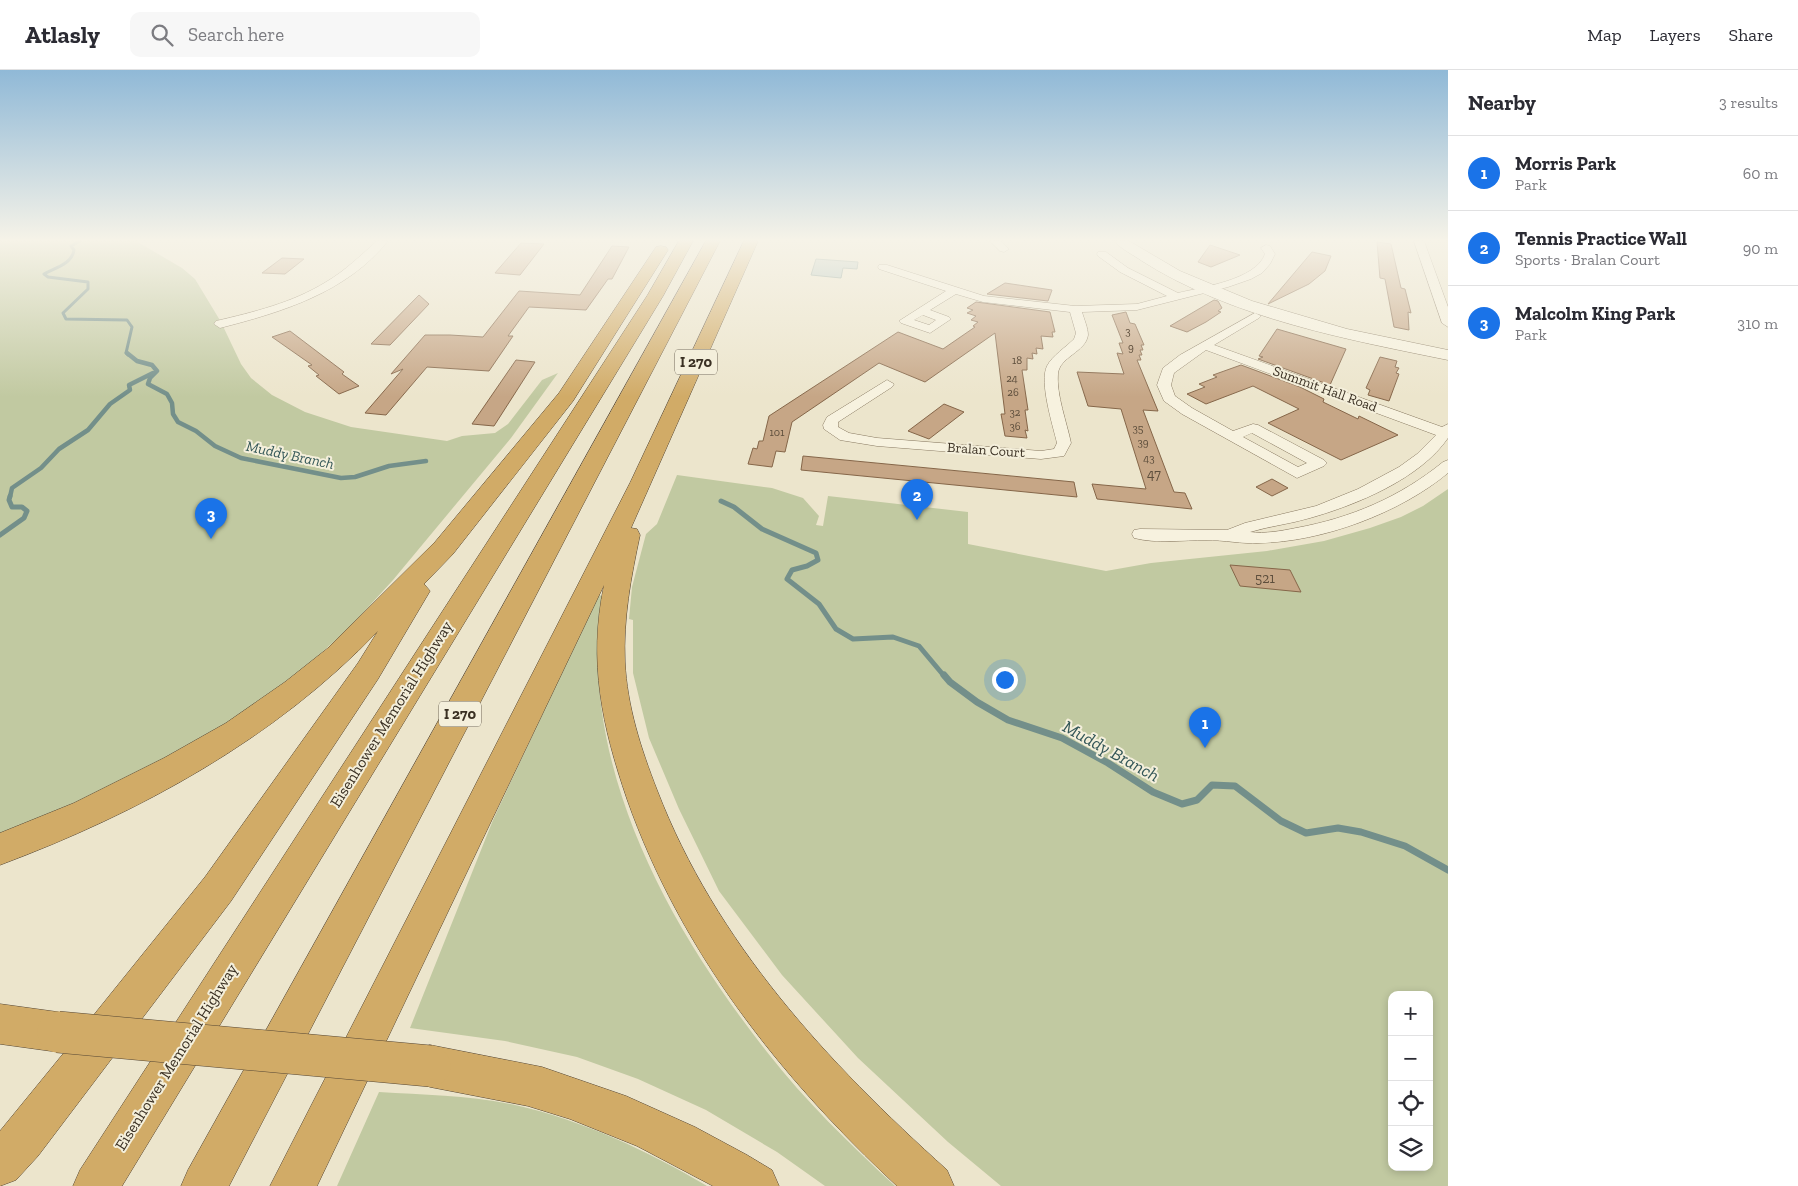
<!DOCTYPE html>
<html lang="en">
<head>
<meta charset="utf-8">
<style>
  body { margin:0; font-family:"Zilla Slab",serif; background:#f7f7f7; color:#2b2b33 }
  .controls { position:absolute; right:15px; bottom:15px; display:grid; overflow:hidden; border-radius:10px; box-shadow:0 2px 8px #0003 }
  .controls button { width:45px; height:45px; display:grid; place-items:center; padding:0; border:0; border-bottom:1px solid #e1e1e2; background:#fff; color:#2b2b33; font:25px sans-serif }
  .you { position:absolute; left:1004px; top:609px; width:18px; height:18px; margin:-12px; border:4px solid #fff; border-radius:50%; background:#1a73e8; box-shadow:0 0 0 8px #1a73e833 }
  .badge { display:grid; place-items:center; width:32px; height:32px; border-radius:50%; background:#1a73e8; color:#fff; font-size:16px; font-weight:700 }
  .pin { position:absolute; translate:-50% -41px; filter:drop-shadow(0 1px 2px #0008) }
  .pin::after { content:''; position:absolute; top:26px; width:18px; height:15px; background:inherit; clip-path:polygon(0 0,100% 0,50% 100%) }
  .list { margin:0; padding:0; list-style:none }
  h2 { display:flex; justify-content:space-between; align-items:center; height:65px; margin:0; padding:0 20px; font-size:21px }
  h2 small { font-size:16px; font-weight:400; color:#7c7c81 }
  .list li { display:grid; grid-template-columns:32px 1fr auto; gap:15px; align-items:center; box-sizing:border-box; height:75px; padding:0 20px; border-top:1px solid #e1e1e2 }
  .list b { display:block; font-size:19px; white-space:nowrap }
  .list p { margin:0; font-size:16px; white-space:nowrap; color:#7c7c81 }
  .list em { font-size:16px; font-style:normal; color:#7c7c81 }
  .icon { flex:none; width:28px; height:28px; fill:none; stroke:currentColor; stroke-width:2; stroke-linecap:round; stroke-linejoin:round }
  .map { position:relative; flex:none; width:1448px; height:1116px; overflow:hidden }
  header { display:flex; align-items:center; gap:30px; box-sizing:border-box; height:70px; padding:0 25px; background:#fff; border-bottom:1px solid #e1e1e2 }
  header strong { font-size:24px }
  nav { display:flex; gap:28px; margin-inline-start:auto; font-size:18px }
  .search { width:350px; height:45px; background:#f7f7f7; display:flex; align-items:center; gap:12px; box-sizing:border-box; padding:0 18px; border-radius:10px; color:#7c7c81; font-size:19px }
  main { display:flex }
  aside { flex:1; background:#fff }
  .map>svg:first-child { display:block }
</style>
</head>
<body>
<header>
<strong>Atlasly</strong>
<div class="search"><svg class="icon" aria-label="search" viewBox="0 0 24 24"><circle cx="10" cy="10" r="6"/><path d="M15 15l6 6"/></svg>Search here</div>
<nav><a>Map</a><a>Layers</a><a>Share</a></nav>
</header>
<main>
<div class="map">
<svg width="1448" height="1116" viewBox="0 0 1448 1116">
  <rect width="100%" height="100%" fill="#ece5cc"/>
  <g fill="#c1c9a1" fill-rule="evenodd">
    <polygon points="0,171 136,171 182,198 195,209 221,252 241,294 251,308 272,325 305,342 351,357 447,371 462,366 495,363 508,354 542,310 558,303 511,368 393,510 350,557 309,594 231,652 117,715 0,765"/>
    <path d="M677,405L772,418L803,428L819,446L816,455L823,456L828,426L968,442V474L1106,501L1151,493L1267,481L1324,471L1370,458L1401,447L1423,436L1448,419V1116H1001L948,1072L858,988L782,905L719,821L679,739L649,668L633,603V550L629,549L632,517L646,464L657,454ZM1392,925H1429V1097H1392Z"/>
    <path d="M598,525L602,526C577,693 667,855 767,982C805,1031 850,1074 895,1116H825L777,1082L706,1040L638,1009L577,987L505,971L410,958L493,750Z"/>
    <path d="M379,1022C424,1025 470,1025 515,1035C582,1050 648,1081 707,1116H337Z"/>
  </g>
  <polygon fill="#acc1bd" stroke="#738f8a" points="816,189 858,192 857,199 843,198 841,208 811,205"/>
  <g fill="none" stroke-linecap="round" stroke-linejoin="round">
    <path stroke="#738f8a" stroke-width="3" d="M80,171L71,176L74,180C72,194 55,198 44,204L48,207L88,212V219L63,243L66,249L127,250L132,257L126,283L128,285"/>
    <g stroke="#738f8a" stroke-width="4.5">
      <polyline points="127,283 137,291 152,295 157,301 150,308 148,314 167,324 172,333 173,344 178,352 196,361 215,376 241,388 341,408 355,407 389,396 426,391"/>
      <polyline points="10,427 12,418 41,398 59,379 88,360 110,334 130,320 129,315 153,303"/>
    </g>
    <g stroke="#738f8a" stroke-width="5">
      <polyline points="721,431 734,437 762,459 816,483 818,490 807,496 792,500 787,509 819,534 836,559 853,569 893,567 919,576 945,607"/>
      <polyline points="0,465 24,448 27,441 22,437 12,437 9,430 10,426"/>
    </g>
    <polyline stroke="#738f8a" stroke-width="7" points="944,605 950,612 977,632 1008,650 1062,668 1108,693 1153,722 1182,734 1197,730 1212,715 1235,716 1281,751 1306,763 1338,758 1361,762 1405,776 1448,800"/>
  </g>
  <g fill="#c6a686" stroke="#856649">
    <polygon points="1377,172 1391,174 1401,218 1405,219 1411,243 1408,242 1409,260 1394,257 1385,209 1380,208"/>
    <polygon points="521,173 544,174 520,205 495,203"/>
    <polygon points="1210,175 1240,185 1211,197 1198,192"/>
    <polygon points="612,176 629,177 612,209 608,209 586,240 529,237 508,266 513,266 489,301 427,297 386,345 365,343 403,299 391,304 425,265 450,265 483,267 519,221 580,225"/>
    <polygon points="1312,182 1331,186 1325,201 1309,214 1268,234"/>
    <polygon points="282,188 304,189 285,204 262,203"/>
    <polygon points="1005,213 1052,220 1048,231 987,224"/>
    <polygon points="419,225 429,234 390,275 371,274"/>
    <polygon points="1214,230 1218,231 1222,238 1218,241 1221,242 1206,252 1187,262 1170,256"/>
    <polygon points="976,232 1050,242 1055,262 1052,262 1053,267 1041,266 1043,279 1036,278 1037,284 1032,283 1033,289 1027,288 1027,300 1022,300 1028,340 1025,340 1028,361 1025,360 1027,368 1005,366 1001,344 1005,344 995,263 925,312 879,293 792,352 785,382 776,381 772,397 748,394 753,378 757,379 759,371 763,371 769,346 898,262 943,279 975,257 973,256 978,252 971,250 976,246 967,243 973,240 967,238"/>
    <polygon points="1126,242 1130,253 1135,254 1144,275 1141,275 1143,280 1140,280 1142,285 1139,285 1141,290 1137,290 1158,341 1143,340 1174,422 1185,423 1192,439 1097,429 1092,414 1146,419 1121,339 1088,336 1077,302 1124,304 1117,283 1123,284 1119,273 1123,273 1112,245"/>
    <polygon points="1277,259 1346,279 1330,315 1258,289 1263,287 1259,286"/>
    <polygon points="290,261 344,302 342,304 359,316 339,324 316,306 319,305 308,296 312,295 272,267"/>
    <polygon points="1380,287 1397,291 1395,297 1399,298 1396,303 1399,304 1389,331 1368,325 1370,320 1366,318"/>
    <polygon points="516,290 535,292 494,356 472,354"/>
    <polygon points="1241,295 1300,317 1324,329 1323,332 1358,349 1359,346 1398,365 1341,390 1268,353 1299,339 1253,316 1206,334 1187,324 1205,317 1199,314 1217,307 1213,305"/>
    <polygon points="944,334 964,342 929,369 908,361"/>
    <polygon points="803,386 1074,412 1077,427 801,400"/>
    <polygon points="1272,409 1288,418 1272,426 1256,417"/>
    <polygon points="1230,495 1290,500 1301,522 1240,516"/>
  </g>
  <g fill="none" stroke-linecap="round" stroke-linejoin="round">
    <defs>
      <g id="minor">
        <path d="M377,171H388C346,223 282,242 220,258L214,254L216,251C254,242 292,233 326,212C345,201 361,185 377,171Z"/>
        <polygon points="990,171 1001,171 1009,179 1004,182 1000,181"/>
        <polygon points="1414,171 1424,171 1448,237 1448,257 1442,253"/>
        <path d="M1266,175L1270,176L1275,184L1270,194L1262,203L1251,209L1228,217L1137,240L1082,242C1084,249 1088,258 1088,265C1086,282 1059,287 1058,304C1056,324 1067,353 1071,373L1064,386L1041,389L877,376L840,370L824,359L823,355L827,347L887,310L894,314L892,317L838,352V357L849,363L877,368L1041,381L1054,379L1057,373C1053,356 1039,312 1047,296C1052,286 1066,277 1074,269L1076,263L1070,242L983,232L956,224L930,240L949,247L951,249L930,263L901,253L899,251L946,221L879,199L878,197L879,195H887L984,226L1075,236L1137,234L1167,226L1120,202L1098,186L1097,184L1098,182H1106L1128,198L1178,223C1202,217 1256,210 1265,184L1261,178ZM923,245L936,250L929,255L914,250Z"/>
        <path d="M1255,243L1261,246L1259,248L1214,275L1442,357L1448,354V368C1420,409 1356,435 1310,448C1290,454 1270,456 1250,462C1265,464 1281,461 1296,458C1351,448 1400,427 1443,392L1448,390V403C1400,443 1322,472 1259,473C1242,474 1224,470 1206,470C1183,470 1157,474 1134,468L1132,464L1134,460L1140,459L1227,460L1245,453L1316,436L1358,419L1399,397L1417,384L1436,365L1206,280L1174,303L1171,315L1175,326L1192,338L1233,361L1253,354L1258,355L1324,390L1327,393L1324,396L1297,408L1182,344L1164,331L1157,315L1163,298L1180,285ZM1252,363L1307,393L1298,397L1243,367Z"/>
      </g>
      <path id="tertiary" d="M1115,171H1129L1180,201L1252,231L1347,259L1448,280V290C1345,269 1232,248 1142,191C1134,185 1120,179 1115,171Z"/>
      <g id="motorway">
        <polygon points="679,171 693,171 663,226 122,1116 73,1116 80,1100 647,226"/>
        <polygon points="706,171 720,171 229,1116 181,1116 188,1100"/>
        <path d="M744,171H758L631,458L637,459L640,465C631,507 623,549 625,592C627,636 641,679 657,720C716,873 827,992 947,1100L954,1116H897C780,1007 681,882 627,729C602,656 588,592 604,515L317,1116H270L630,413Z"/>
        <path d="M661,176L666,177L668,180L573,331L453,484L424,514L430,521L378,609L231,831L38,1086L16,1110L0,1116V1061L67,979L58,982L0,974V934L58,942L72,948L78,962L76,967L205,807L358,593L378,561C275,669 139,743 0,795V763L74,733L164,688L226,653L285,612L328,578L435,472L559,323L656,177Z"/>
        <polygon points="430,975 542,997 626,1026 695,1057 747,1085 772,1100 779,1116 713,1116 637,1076 570,1049 528,1036 430,1017 415,1011 409,996 415,981"/>
      </g>
    </defs>
    <use href="#minor" stroke="#887961" stroke-width="1"/>
    <use href="#tertiary" stroke="#887961" stroke-width="1"/>
    <use href="#motorway" stroke="#564735" stroke-width="1"/>
    <use href="#minor" fill="#f7f2df" fill-rule="evenodd"/>
    <use href="#tertiary" fill="#f7f2df" fill-rule="evenodd"/>
    <use href="#motorway" fill="#d1ab67" fill-rule="evenodd"/>
    <defs>
      <polyline id="motorway-bridge" points="58,962 430,996"/>
    </defs>
    <use href="#motorway-bridge" stroke="#564735" stroke-width="42" stroke-linecap="butt"/>
    <use href="#motorway-bridge" stroke="#d1ab67" stroke-width="41"/>
  </g>
  <linearGradient id="sky" x2="0" y2="1"><stop stop-color="#90b9d7"/><stop offset="0.52" stop-color="#f6f3e8"/><stop offset="1" stop-color="#f6f3e8" stop-opacity="0"/></linearGradient>
  <rect width="1448" height="327" fill="url(#sky)"/>
  <g text-anchor="middle" dominant-baseline="central" stroke-width="4" stroke-linejoin="round" paint-order="stroke">
    <g font-size="11" fill="#5d4e3c">
      <text x="1128" y="261">3</text>
      <text x="1131" y="277">9</text>
      <text x="1017" y="290">18</text>
      <text x="1012" y="308">24</text>
      <text x="1013" y="322">26</text>
      <text x="1015" y="342">32</text>
      <text x="1015" y="356">36</text>
      <text x="1138" y="358">35</text>
      <text x="777" y="362">101</text>
      <text x="1143" y="372">39</text>
      <text x="1149" y="388">43</text>
    </g>
    <g font-size="14" fill="#3a3023" stroke="#f4efdb">
      <text transform="translate(1325 319) rotate(20)">Summit Hall Road</text>
      <text transform="translate(986 380) rotate(4)">Bralan Court</text>
    </g>
    <g font-size="14" fill="#5d4e3c">
      <text x="1154" y="404">47</text>
      <text x="1265" y="508">521</text>
    </g>
    <g fill="#f4efdb" stroke="#72695a" stroke-width="1">
      <rect x="675" y="279.5" width="42" height="25" rx="4"/>
      <rect x="439" y="631.5" width="42" height="25" rx="4"/>
    </g>
    <g font-size="15" font-weight="bold" fill="#3a3023">
      <text x="696" y="292">I 270</text>
      <text x="460" y="644">I 270</text>
    </g>
    <g font-size="15" font-style="italic" fill="#345758" stroke="#f4efdb">
      <text transform="translate(290 385) rotate(12)">Muddy Branch</text>
    </g>
    <g font-size="16" fill="#3a3023" stroke="#f4efdb">
      <text transform="translate(391 644) rotate(-58)">Eisenhower Memorial Highway</text>
      <text transform="translate(176 987) rotate(-58)">Eisenhower Memorial Highway</text>
    </g>
    <g font-size="18" font-style="italic" fill="#345758" stroke="#f4efdb">
      <text transform="translate(1111 681) rotate(29)">Muddy Branch</text>
    </g>
  </g>
</svg>
<div class="controls">
<button>+</button>
<button>−</button>
<button><svg class="icon" aria-label="locate" viewBox="0 0 24 24"><circle cx="12" cy="12" r="6"/><path d="M12 2v4M12 18v4M2 12h4M18 12h4"/></svg></button>
<button><svg class="icon" aria-label="layers" viewBox="0 0 24 24"><path d="M12 4l9 5-9 5-9-5zM3 14l9 5 9-5"/></svg></button>
</div>
<div class="you"></div>
<div class="pin badge" style="left:1205px;top:678px">1</div>
<div class="pin badge" style="left:917px;top:450px">2</div>
<div class="pin badge" style="left:211px;top:469px">3</div>
</div>
<aside>
<h2>Nearby<small>3 results</small></h2>
<ul class="list">
<li><span class="badge">1</span><div><b>Morris Park</b><p>Park</p></div><em>60 m</em></li>
<li><span class="badge">2</span><div><b>Tennis Practice Wall</b><p>Sports · Bralan Court</p></div><em>90 m</em></li>
<li><span class="badge">3</span><div><b>Malcolm King Park</b><p>Park</p></div><em>310 m</em></li>
</ul>
</aside>
</main>
</body>
</html>
